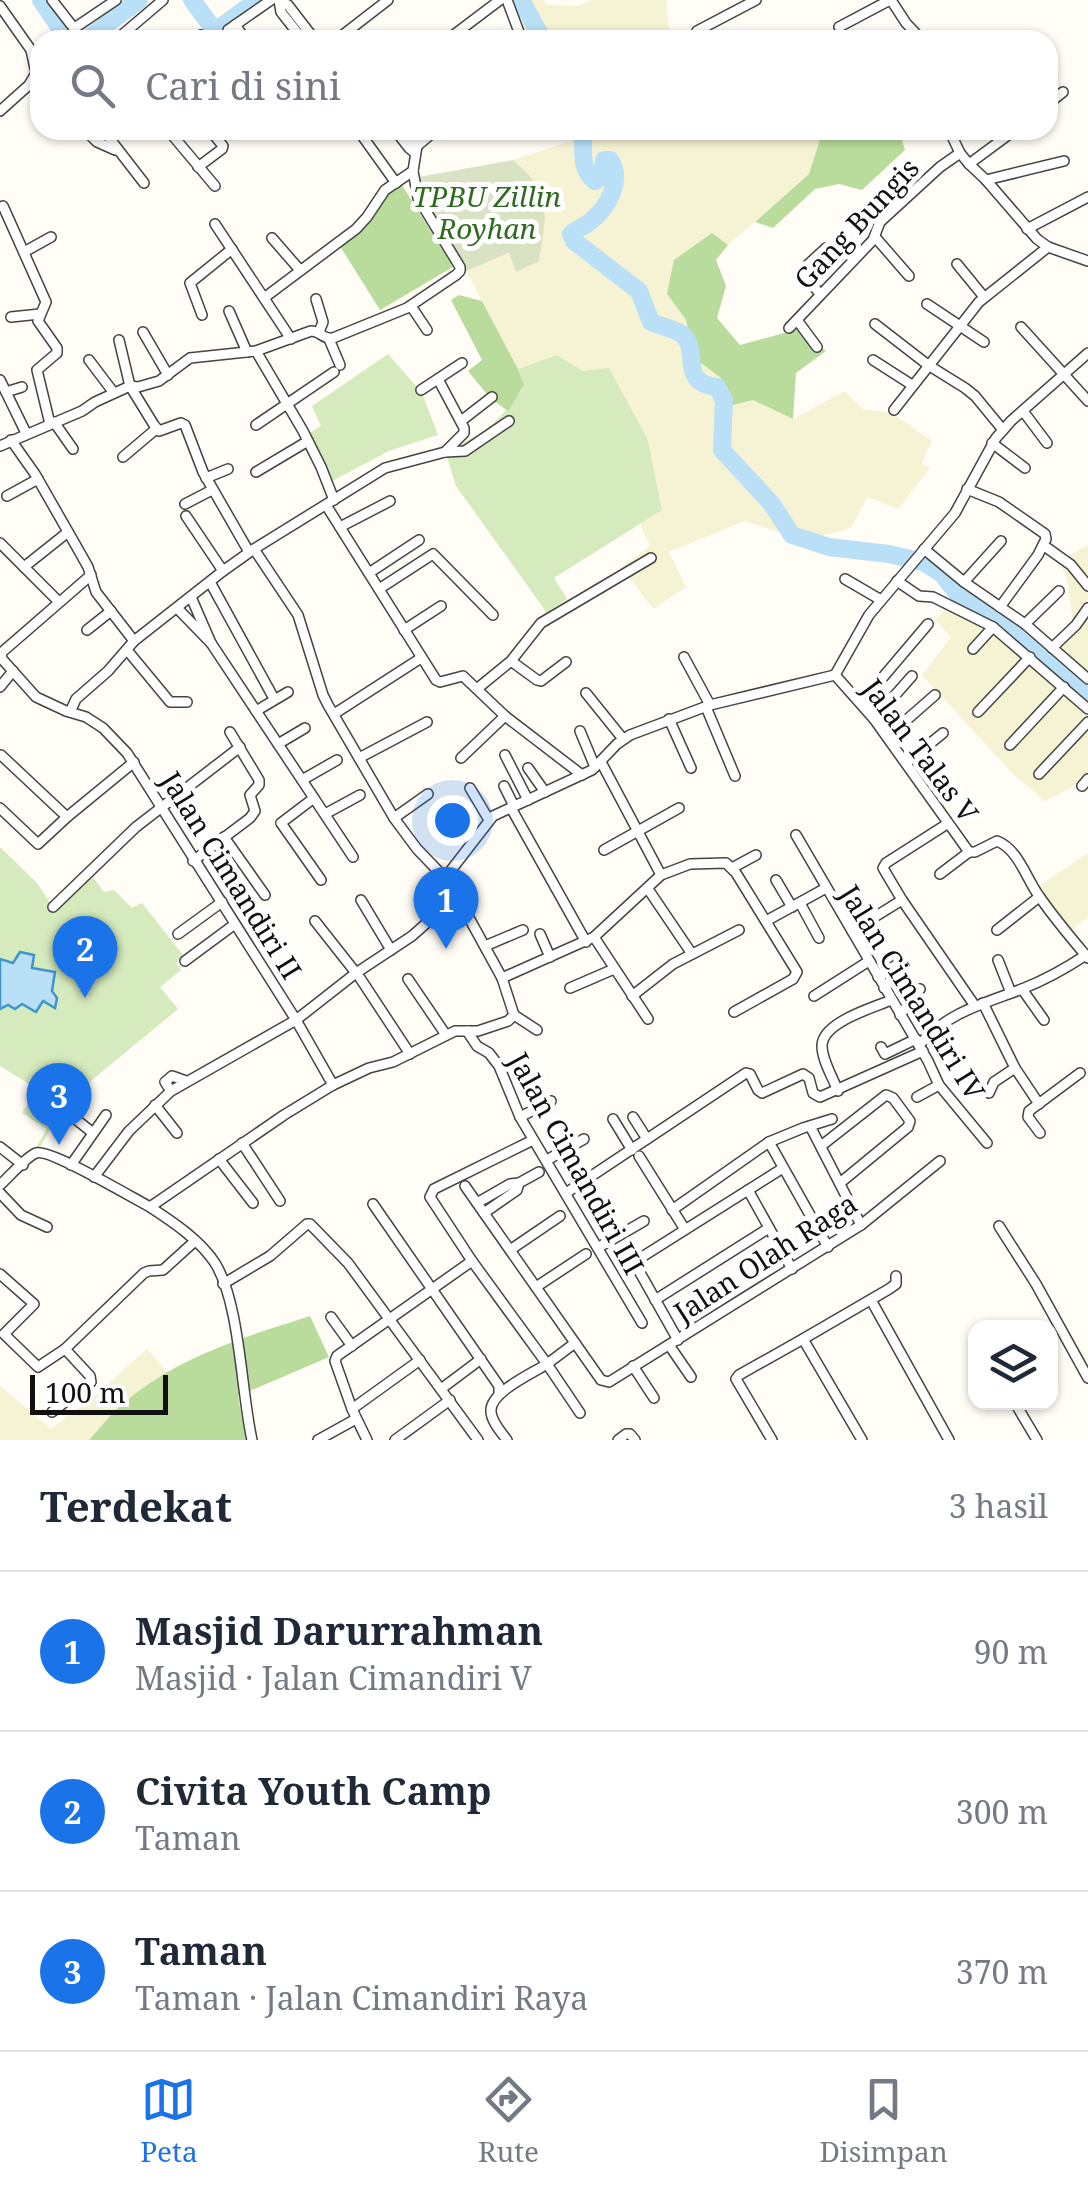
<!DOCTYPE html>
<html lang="id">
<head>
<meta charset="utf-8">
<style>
  body { margin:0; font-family:"Noto Serif",serif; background:#f2f2f3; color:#1f2937 }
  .controls { position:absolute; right:30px; bottom:30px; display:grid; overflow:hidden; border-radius:20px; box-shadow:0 2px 8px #0004 }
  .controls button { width:90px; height:90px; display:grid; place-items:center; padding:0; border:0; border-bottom:2px solid #e0e1e3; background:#fff; color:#1f2937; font:50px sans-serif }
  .scale { position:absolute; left:30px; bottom:25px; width:138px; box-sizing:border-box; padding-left:10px; border:5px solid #111; border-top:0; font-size:28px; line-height:35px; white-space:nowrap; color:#111; -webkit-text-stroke:8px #fff; paint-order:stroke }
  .you { position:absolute; left:452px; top:820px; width:35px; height:35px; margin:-25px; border:8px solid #fff; border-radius:50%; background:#1a73e8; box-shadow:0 0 0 15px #1a73e833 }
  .badge { display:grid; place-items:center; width:65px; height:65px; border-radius:50%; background:#1a73e8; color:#fff; font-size:32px; font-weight:700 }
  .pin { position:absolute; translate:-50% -82px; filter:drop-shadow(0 2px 5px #0008) }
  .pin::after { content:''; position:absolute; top:52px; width:35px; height:30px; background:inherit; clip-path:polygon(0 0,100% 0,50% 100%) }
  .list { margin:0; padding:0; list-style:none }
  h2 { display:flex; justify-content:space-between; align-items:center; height:130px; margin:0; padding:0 40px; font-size:42px }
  h2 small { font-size:32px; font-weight:400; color:#747a83 }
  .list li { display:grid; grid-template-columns:65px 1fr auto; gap:30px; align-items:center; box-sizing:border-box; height:160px; padding:0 40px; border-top:2px solid #e0e1e3 }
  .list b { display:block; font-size:38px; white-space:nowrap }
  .list p { margin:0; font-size:32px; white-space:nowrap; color:#747a83 }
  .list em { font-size:32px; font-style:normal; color:#747a83 }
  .icon { flex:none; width:55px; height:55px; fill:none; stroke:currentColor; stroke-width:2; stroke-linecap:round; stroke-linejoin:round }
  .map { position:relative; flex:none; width:1088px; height:1440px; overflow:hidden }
  .search { position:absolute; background:#fff; box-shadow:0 2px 8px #0004; left:30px; right:30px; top:30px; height:110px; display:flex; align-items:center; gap:25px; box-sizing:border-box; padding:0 35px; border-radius:30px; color:#747a83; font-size:38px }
  .sheet { height:610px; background:#fff }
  nav { display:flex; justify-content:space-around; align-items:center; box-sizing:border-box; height:140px; border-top:2px solid #e0e1e3; background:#fff; font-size:28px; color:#747a83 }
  nav a { display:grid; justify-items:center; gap:5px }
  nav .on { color:#1a73e8 }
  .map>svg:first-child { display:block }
</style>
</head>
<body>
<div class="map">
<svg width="1088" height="1440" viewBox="0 0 1088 1440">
  <rect width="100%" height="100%" fill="#fffdf5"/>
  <g fill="#f6f3d4">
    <polygon points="510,0 544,0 546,5 577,6 591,0 666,0 670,40 526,40"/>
    <polygon points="573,130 704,130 713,141 743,134 750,130 823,130 809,174 728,245 712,234 667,294 686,320 693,357 753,400 793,419 845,391 863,409 892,413 932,441 922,463 930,468 898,509 867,497 851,528 803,541 745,521 669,552 686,587 653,609 622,567 650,546 640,524 662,509 648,440 583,371 557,355 518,369 466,271 510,253 525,170 513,160 577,139"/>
    <polygon points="1088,545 1088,781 1086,780 1045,801 1012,773 922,675 951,637 935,620 957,596 1005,618 1045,652 1073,621 1066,574 1058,562"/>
    <polygon points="1088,853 1088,917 1072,929 1034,890"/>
    <polygon points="147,1349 167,1372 117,1409 89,1440 0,1440 0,1386 51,1429 98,1393"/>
  </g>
  <g fill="#d5ebbd">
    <polygon points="388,354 422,393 438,435 389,451 332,481 308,434 321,426 312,406"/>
    <path d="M557,355L583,371L609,368L648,440L662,510L554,578L567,599L547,613L456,486L445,451C483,435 501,421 524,386L518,369Z"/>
    <polygon points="0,847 37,883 51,904 47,908 51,913 92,876 104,892 114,890 132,908 142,903 183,955 176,963 181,970 160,987 178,1009 92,1080 58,1115 38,1151 32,1154 47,1129 22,1113 37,1089 0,1066"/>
  </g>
  <g fill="#b9dc9c">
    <polygon points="823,130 899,130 905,150 862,190 839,184 815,189 773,228 755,222 809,174"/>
    <polygon points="402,185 453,267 380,310 338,243 367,225 380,199"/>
    <polygon points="712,233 728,245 716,260 726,286 717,318 740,345 799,329 826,351 796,373 793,419 753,400 725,407 721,378 693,357 686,320 667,294 674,260"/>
    <polygon points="459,295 482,301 518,369 524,385 508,411 490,398 468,371 482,360 451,300"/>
    <path d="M310,1316L329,1357L238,1396L246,1440H89C98,1430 106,1420 115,1411C169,1359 242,1338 310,1316Z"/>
  </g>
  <path fill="#d9e3c4" d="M513,160C554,194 546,214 539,261L516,272L509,253L466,271L419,192V177Z"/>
  <polygon fill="#b9e0f7" stroke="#3f96cf" stroke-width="2.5" points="20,952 34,955 32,968 55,972 52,991 57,998 55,1008 43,1001 36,1012 22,1004 15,1009 8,1005 0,1009 0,959 13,963"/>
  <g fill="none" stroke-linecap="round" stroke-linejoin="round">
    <g stroke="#b9e0f7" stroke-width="18">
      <polyline points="41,0 68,40"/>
      <polyline points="192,0 215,31 258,0"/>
      <polyline points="521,0 543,40"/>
      <polyline points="86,40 139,0"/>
      <path d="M583,130C584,147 579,170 595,181L603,176L604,160H610C623,179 609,206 592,220C586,226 578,228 571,234L574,241L639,291L651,322C660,326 676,329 683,335C700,350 678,383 717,387L724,400L722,450L771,503L792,535L829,547L889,554L923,562L942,574L960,597L979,604L1009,621L1088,691"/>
    </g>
    <defs>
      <g id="minor">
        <polyline points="52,0 73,27 76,27 116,0"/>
        <polyline points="279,0 288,5 315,40"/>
        <polyline points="507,0 522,40"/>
        <polyline points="891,0 906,23 922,40"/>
        <polyline points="279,1 281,12 303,40"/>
        <polyline points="0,6 31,50 36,73 29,85 0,111"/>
        <polyline points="235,25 246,40"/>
        <polyline points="839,27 890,0"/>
        <polyline points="228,30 271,0"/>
        <polyline points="697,31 756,0"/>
        <polyline points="116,40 163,0"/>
        <polyline points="195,40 201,35"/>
        <polyline points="340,40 344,34 388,0"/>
        <polyline points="447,40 500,0"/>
        <polyline points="994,40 996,38"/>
        <polyline points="1048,104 1063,92"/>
        <polyline points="85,130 97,142 115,150"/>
        <polyline points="103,130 144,183"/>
        <polyline points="168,130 215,186"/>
        <polyline points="395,130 409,148 415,153"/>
        <polyline points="949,130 960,153 969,164 986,180 1037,239 1048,247 1088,261"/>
        <polyline points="363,137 396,183"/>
        <polyline points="417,146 436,130"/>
        <polyline points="969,164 1015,130"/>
        <polyline points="198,167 222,149 223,146 210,130"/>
        <polyline points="986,180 1064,161"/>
        <polyline points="3,206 46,302 38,321 57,348 57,353 37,370 50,424"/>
        <polyline points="215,224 291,339"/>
        <polyline points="1027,229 1088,197"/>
        <polyline points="875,237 909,276"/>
        <polyline points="272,238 299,269"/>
        <polyline points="24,252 51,237"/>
        <polyline points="957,264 984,297"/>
        <polyline points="820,294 801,271 826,248"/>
        <polyline points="264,298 356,229 367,217 385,190 413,171"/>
        <polyline points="316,299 323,322 319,332"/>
        <polyline points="927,304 984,342"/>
        <polyline points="411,306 427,330"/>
        <polyline points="229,311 247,352"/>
        <polyline points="202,315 190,283 232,249"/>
        <polyline points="11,317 40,314"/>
        <polyline points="797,320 817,347"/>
        <polyline points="875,324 928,365 965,388 975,396 1003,430"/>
        <polyline points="1021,327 1088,401"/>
        <polyline points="789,328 873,240 880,222 940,167 960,153"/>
        <polyline points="143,332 168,375"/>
        <polyline points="329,339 340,365"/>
        <polyline points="119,340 130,386 154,425 159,431 181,423 185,425 203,472 249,552"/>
        <polyline points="256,351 303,431 321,467 334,500"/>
        <polyline points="89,360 114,393"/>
        <polyline points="873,360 912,385"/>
        <polyline points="438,379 464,428 464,433 445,452"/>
        <polyline points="0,380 26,433"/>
        <polyline points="421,390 462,363"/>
        <polyline points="6,392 22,387"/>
        <polyline points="894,410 979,302 1048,247"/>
        <polyline points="1023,411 1047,443"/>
        <polyline points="461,421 492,397"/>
        <polyline points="54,422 73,449"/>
        <polyline points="256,425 334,372"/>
        <polyline points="11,440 35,474 79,551 88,567 96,592 134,641"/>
        <polyline points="992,443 1025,468"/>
        <path d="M0,446L82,411L95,402L130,386L138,387L159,381L190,358L256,351L311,331C320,331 324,340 333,338L407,308L456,275L460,271V267L418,198L413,171L417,146L407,130"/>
        <polyline points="123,457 156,429"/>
        <polyline points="256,472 308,441"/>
        <polyline points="206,478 228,469"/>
        <polyline points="967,489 999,502 1045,534 1046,539 1043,545 1071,565 1088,586"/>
        <polyline points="7,496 38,479"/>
        <polyline points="185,504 212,490"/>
        <polyline points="326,505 436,680 440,682 463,676 505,716 582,775"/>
        <polyline points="186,516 223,571"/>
        <polyline points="340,527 390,501"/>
        <polyline points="0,543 59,602"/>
        <polyline points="924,549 964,582 1025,624 1088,679"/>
        <polyline points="24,567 68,532"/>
        <polyline points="369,573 419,540"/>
        <polyline points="91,575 1,653 2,659 36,697 66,711 86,717 103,728 127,753 296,1020 333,1085"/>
        <polyline points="845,579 881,600"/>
        <polyline points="897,581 919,596 933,597 993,627 1088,709"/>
        <polyline points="210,582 272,695"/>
        <polyline points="964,582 1001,541"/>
        <polyline points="379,589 433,554 493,615"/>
        <polyline points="1000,607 1038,555 1043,545"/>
        <polyline points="177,608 211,643 191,597"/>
        <polyline points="1025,624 1059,591"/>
        <polyline points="87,630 111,611"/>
        <polyline points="404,630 441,606"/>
        <polyline points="211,643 353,857"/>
        <polyline points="1052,648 1076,625 1088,608"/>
        <polyline points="973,649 993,627"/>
        <polyline points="127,650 170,702 187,702"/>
        <polyline points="684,657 710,705"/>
        <polyline points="511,661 537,680 541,681 566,662"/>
        <polyline points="835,675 869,615 955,513 996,438 1011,421 1088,353"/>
        <path d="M835,675L874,719L969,852H975L997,841C1018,849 1026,878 1039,896C1054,918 1071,938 1088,958"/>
        <polyline points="0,687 13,671"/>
        <polyline points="478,688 511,661 541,623 651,558"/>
        <polyline points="586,693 623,739"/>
        <polyline points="861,703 928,624"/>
        <polyline points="706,707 735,776"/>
        <polyline points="256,711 288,692"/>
        <polyline points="70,712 76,699 108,671 134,641 223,571 254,549 385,468 445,452 465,451 509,421"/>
        <polyline points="978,712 1030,657"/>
        <polyline points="334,714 421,658"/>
        <polyline points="669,719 691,768"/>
        <polyline points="874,719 912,676"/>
        <polyline points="580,731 595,767"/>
        <polyline points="887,737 935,695"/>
        <polyline points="278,744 305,728"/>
        <polyline points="1010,745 1064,687"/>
        <polyline points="1,755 67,817"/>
        <polyline points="505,755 528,800"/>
        <polyline points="359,758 427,722"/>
        <polyline points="461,758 505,716"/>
        <polyline points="601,762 661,875"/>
        <polyline points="906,763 943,733"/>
        <polyline points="528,768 545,792"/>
        <polyline points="1039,774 1088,722"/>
        <polyline points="302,780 337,760"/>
        <polyline points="504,786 514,806"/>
        <polyline points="1082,786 1088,779"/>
        <polyline points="470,788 489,820"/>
        <polyline points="314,798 281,823 321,880"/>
        <polyline points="0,808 38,844 67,817 134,762"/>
        <polyline points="511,808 586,942"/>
        <polyline points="325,814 360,795"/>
        <polyline points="394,818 428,794"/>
        <polyline points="947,824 886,863 883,868 902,900 975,1006"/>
        <polyline points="796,835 928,1061 939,1085 987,1143"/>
        <polyline points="224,837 265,895"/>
        <polyline points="604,850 679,808"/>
        <polyline points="193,861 250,818 255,811 250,795 259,785 259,780 230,732"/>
        <polyline points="732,868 756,855"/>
        <polyline points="940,874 969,852"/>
        <polyline points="445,878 493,816 592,770 617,744 630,735 710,705 835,675"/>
        <polyline points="776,880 792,907"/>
        <polyline points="648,889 692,954"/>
        <polyline points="361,900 391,950"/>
        <polyline points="800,903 819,938"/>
        <polyline points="53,907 136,827 240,747"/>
        <polyline points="315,921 356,973"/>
        <polyline points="766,921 826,888"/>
        <polyline points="997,930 1039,897"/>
        <polyline points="852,931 902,900"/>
        <polyline points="178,934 222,902"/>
        <polyline points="540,934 550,957"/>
        <polyline points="594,937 648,1019"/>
        <polyline points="485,946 523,930"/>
        <polyline points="998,960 1011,993"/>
        <polyline points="185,961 235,924"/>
        <polyline points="878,977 899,963"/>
        <polyline points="360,978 410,1054"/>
        <polyline points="502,978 594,937 661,875 690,864 726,863 736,873 797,972 793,979 734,1012"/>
        <polyline points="408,979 446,1035"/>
        <polyline points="570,988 614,969"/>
        <polyline points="884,988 905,967"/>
        <polyline points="1022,989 1044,1020"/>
        <polyline points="632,996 673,964 739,930"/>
        <polyline points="814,996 869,961"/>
        <polyline points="983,1003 1015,1068 1039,1104"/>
        <polyline points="514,1015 537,1030"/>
        <polyline points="900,1015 920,989"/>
        <polyline points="467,1031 477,1046 489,1053 499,1066 520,1117 642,1323"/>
        <path d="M919,1045C948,1012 983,1004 1022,989C1045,980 1065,969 1086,955"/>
        <polyline points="881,1047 885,1054 916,1039"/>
        <polyline points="171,1091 165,1082 172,1076 186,1081"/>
        <path d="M838,1091C833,1078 822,1060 822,1046C822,1022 873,1008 891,1000"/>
        <polyline points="989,1093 994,1082 1015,1068"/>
        <polyline points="917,1097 939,1085"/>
        <polyline points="155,1105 177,1133"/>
        <polyline points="68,1113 93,1133"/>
        <polyline points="520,1117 551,1101"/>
        <polyline points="633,1117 647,1139"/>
        <polyline points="613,1119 632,1150"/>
        <polyline points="810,1126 861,1225"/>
        <polyline points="1040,1133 1028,1117 1029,1111 1080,1073"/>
        <polyline points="769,1142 828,1247"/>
        <polyline points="242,1143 280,1201"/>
        <polyline points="821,1146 886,1095 893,1098 910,1121 908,1127 840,1183"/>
        <polyline points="0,1147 23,1165"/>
        <polyline points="639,1156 684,1228"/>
        <polyline points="219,1159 253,1203"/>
        <polyline points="547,1160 584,1139"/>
        <polyline points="71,1165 106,1115"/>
        <polyline points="94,1177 129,1131 171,1091 296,1020 356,973 412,936 457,896"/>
        <path d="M0,1185C8,1178 27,1156 36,1153C49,1148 133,1198 150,1207L284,1115L333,1085L369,1068L393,1062L455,1031H478L508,1021L514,1015L502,978L457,896L445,878L417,849L394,818L328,705L323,695L298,615L254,549"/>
        <polyline points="465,1186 601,1380 609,1382 861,1225 940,1161"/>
        <polyline points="748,1190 792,1269"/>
        <polyline points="0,1193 21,1215 47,1227"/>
        <polyline points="566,1193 746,1073 750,1074 758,1090 762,1093 803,1074 809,1078 813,1093 820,1097 923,1051"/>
        <polyline points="477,1203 510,1184 519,1183 539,1172"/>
        <polyline points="373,1204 499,1386 499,1393"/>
        <path d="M150,1207C173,1222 200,1240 215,1263C240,1303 241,1391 252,1440"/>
        <polyline points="672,1210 769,1142 803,1128 832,1119"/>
        <polyline points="484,1213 517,1190 519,1183"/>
        <polyline points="999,1226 1036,1284 1088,1378"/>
        <polyline points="599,1247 644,1221"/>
        <polyline points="510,1250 560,1216"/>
        <polyline points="0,1274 34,1304 4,1334 38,1367 65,1349 144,1273 149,1271 163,1270 195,1241"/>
        <polyline points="223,1284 270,1256 307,1224 310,1224 348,1263 478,1440"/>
        <polyline points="536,1287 586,1254"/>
        <polyline points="655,1300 769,1228"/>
        <polyline points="871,1300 949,1440"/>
        <polyline points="331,1317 352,1346"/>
        <polyline points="678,1340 634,1262 783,1168"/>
        <polyline points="575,1343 547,1364 580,1413"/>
        <polyline points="669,1345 691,1377"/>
        <polyline points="633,1366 654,1398"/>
        <polyline points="441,1389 481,1359"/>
        <polyline points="1018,1408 1037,1440"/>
        <polyline points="352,1409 420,1360"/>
        <polyline points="52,1412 91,1382 90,1376 65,1349"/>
        <polyline points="318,1440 356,1419"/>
        <polyline points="367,1440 352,1409 335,1361 337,1356 472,1261"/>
        <polyline points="395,1440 450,1400"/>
        <path d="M507,1440C501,1432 491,1421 491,1411C490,1392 533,1373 547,1364L472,1261L430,1197L434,1189L533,1140"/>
        <polyline points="618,1440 626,1434 630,1434 635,1440"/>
        <polyline points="772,1440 736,1379 739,1375 803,1339"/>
        <polyline points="862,1440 803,1339 889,1289 896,1284 896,1276"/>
      </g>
    </defs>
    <use href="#minor" stroke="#444" stroke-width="12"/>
    <use href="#minor" stroke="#fff" stroke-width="9"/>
  </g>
  <g text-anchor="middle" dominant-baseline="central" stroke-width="10" stroke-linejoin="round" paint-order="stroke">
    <g font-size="28" font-style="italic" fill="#2f6b1f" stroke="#fff">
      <text x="487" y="196">TPBU Zillin<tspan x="487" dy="32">Royhan</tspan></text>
    </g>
    <g font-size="28" fill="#111" stroke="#fff">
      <text transform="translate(856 223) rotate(-47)">Gang Bungis</text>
      <text transform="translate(921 750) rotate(53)">Jalan Talas V</text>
      <text transform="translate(232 875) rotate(58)">Jalan Cimandiri II</text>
      <text transform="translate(913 992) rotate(58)">Jalan Cimandiri IV</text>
      <text transform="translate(577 1163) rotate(61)">Jalan Cimandiri III</text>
      <text transform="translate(765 1257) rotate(-33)">Jalan Olah Raga</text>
    </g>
  </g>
</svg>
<div class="controls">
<button><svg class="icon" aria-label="layers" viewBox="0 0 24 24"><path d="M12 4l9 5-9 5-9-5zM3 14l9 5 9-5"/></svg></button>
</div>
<div class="scale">100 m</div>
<div class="you"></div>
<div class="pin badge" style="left:446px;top:949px">1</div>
<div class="pin badge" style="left:85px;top:998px">2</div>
<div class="pin badge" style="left:59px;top:1145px">3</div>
<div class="search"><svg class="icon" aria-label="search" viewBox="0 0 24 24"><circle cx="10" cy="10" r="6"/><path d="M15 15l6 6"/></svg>Cari di sini</div>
</div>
<section class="sheet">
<h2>Terdekat<small>3 hasil</small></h2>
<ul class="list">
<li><span class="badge">1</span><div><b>Masjid Darurrahman</b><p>Masjid · Jalan Cimandiri V</p></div><em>90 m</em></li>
<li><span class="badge">2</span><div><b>Civita Youth Camp</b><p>Taman</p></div><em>300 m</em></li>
<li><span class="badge">3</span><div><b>Taman</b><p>Taman · Jalan Cimandiri Raya</p></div><em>370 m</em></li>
</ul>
</section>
<nav>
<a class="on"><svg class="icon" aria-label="map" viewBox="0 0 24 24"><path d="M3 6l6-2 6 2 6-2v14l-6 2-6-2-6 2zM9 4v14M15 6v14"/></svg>Peta</a>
<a><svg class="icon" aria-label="directions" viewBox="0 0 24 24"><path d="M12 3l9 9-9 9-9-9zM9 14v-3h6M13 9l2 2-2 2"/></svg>Rute</a>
<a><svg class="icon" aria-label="saved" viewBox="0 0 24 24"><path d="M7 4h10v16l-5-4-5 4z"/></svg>Disimpan</a>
</nav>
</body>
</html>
